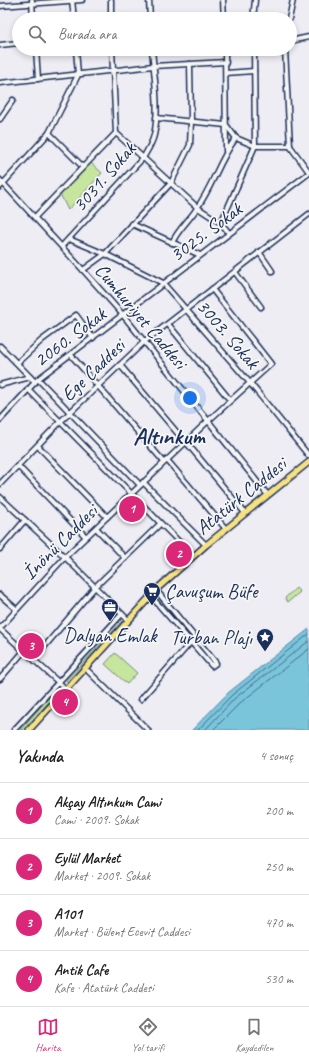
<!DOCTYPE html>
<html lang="tr">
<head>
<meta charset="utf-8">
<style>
  body { margin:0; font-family:Caveat,sans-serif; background:#f6f6f6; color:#222 }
  .you { position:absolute; left:190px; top:398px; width:14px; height:14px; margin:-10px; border:3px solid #fff; border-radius:50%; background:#1a73e8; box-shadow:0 0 0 6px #1a73e833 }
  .badge { display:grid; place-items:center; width:26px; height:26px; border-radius:50%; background:#db2777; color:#fff; font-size:13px; font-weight:700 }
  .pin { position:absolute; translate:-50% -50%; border:2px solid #fff; box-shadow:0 1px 4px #0006 }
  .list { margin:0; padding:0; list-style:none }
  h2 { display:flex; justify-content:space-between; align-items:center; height:52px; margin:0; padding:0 16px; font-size:17px }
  h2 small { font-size:13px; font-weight:400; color:#767676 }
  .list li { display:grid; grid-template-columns:26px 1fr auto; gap:12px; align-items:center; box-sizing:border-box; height:56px; padding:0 16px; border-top:1px solid #e0e0e0 }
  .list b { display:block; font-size:15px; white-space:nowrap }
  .list p { margin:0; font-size:13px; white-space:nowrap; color:#767676 }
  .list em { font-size:13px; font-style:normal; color:#767676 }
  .icon { flex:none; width:22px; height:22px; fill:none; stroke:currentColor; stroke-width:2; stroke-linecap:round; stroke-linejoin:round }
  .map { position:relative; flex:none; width:309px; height:730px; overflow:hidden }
  .search { position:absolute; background:#fff; box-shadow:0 2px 6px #0003; left:12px; right:12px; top:12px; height:44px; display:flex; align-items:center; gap:10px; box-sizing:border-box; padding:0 14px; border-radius:22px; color:#767676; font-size:15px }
  .sheet { height:276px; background:#fff }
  nav { display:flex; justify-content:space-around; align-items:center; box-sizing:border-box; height:56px; border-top:1px solid #e0e0e0; background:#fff; font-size:11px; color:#767676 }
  nav a { display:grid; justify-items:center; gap:2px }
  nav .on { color:#db2777 }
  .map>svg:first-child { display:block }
</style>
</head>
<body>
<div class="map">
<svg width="309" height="730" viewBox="0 0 309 730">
  <rect width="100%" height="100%" fill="#efedf4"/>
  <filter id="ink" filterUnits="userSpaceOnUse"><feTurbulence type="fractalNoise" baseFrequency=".025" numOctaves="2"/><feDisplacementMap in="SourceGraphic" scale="8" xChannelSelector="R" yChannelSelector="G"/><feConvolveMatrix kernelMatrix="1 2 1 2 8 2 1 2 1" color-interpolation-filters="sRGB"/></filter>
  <g filter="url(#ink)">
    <g fill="#c6e69e" stroke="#708a7e">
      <polygon points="90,162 102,173 68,210 60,194"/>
      <polygon points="296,588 300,592 288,602 285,598"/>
      <polygon points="122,621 123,622 68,682 66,681"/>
      <polygon points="115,653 137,673 127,684 105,664"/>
      <polygon points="55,691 57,693 23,730 20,730"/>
    </g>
    <polygon fill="#7ac5da" stroke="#5489a8" points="309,629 309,730 192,730 229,692"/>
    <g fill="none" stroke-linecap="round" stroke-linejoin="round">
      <g stroke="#416b90" stroke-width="1">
        <polyline points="198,730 232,695 309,634"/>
        <polyline points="205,730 235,698 309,641"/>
        <polyline points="213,730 240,703 309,649"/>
      </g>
      <defs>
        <g id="minor">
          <polyline points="32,0 33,19"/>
          <polyline points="72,0 74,19"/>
          <polyline points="111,0 111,19"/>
          <polyline points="149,0 150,19"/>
          <polyline points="223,0 224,19"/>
          <polyline points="0,6 82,0"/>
          <polyline points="253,19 255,0"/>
          <polyline points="289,19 293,0"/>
          <polyline points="290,41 309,37"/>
          <polyline points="0,45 19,43"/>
          <polyline points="36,49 38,79"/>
          <polyline points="225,49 226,151"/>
          <polyline points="285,49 290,146 309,172"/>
          <polyline points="225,50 235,49"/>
          <polyline points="226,73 254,71"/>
          <polyline points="0,83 153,66 226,62"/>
          <polyline points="156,118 226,125 236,138 255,146 290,146"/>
          <polyline points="0,119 13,100"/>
          <polyline points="49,133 83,167"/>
          <polyline points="116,133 198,208 221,223 229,233"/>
          <polyline points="0,180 83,270 123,315 267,494"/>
          <polyline points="0,187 49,133 78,75 76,49"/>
          <polyline points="35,217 116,133 112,49"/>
          <polyline points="221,223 255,146 254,49"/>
          <polyline points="132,224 200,255"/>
          <polyline points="69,239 105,254 163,283 250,383 309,456"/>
          <path d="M172,243C178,229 189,221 197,208C213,186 219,160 236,138"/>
          <path d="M62,246L143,158C147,151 152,144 154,135C160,110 154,75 152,49"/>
          <polyline points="259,252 272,271"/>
          <polyline points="83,270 105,254 171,183 190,145 191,121 190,64"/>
          <polyline points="235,272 261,307"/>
          <polyline points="168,324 230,400"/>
          <polyline points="0,346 35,382"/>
          <polyline points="71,355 164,462"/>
          <polyline points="17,363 42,340 76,315 93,338"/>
          <polyline points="120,365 185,442"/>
          <polyline points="38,379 140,485"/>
          <polyline points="0,385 30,377"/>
          <polyline points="28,389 193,556"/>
          <polyline points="0,420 38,379 309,173"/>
          <polyline points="186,442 245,513"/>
          <polyline points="38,446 107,517"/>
          <polyline points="167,460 226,529"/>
          <polyline points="18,466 86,537"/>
          <polyline points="143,482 206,545"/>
          <polyline points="0,484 61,421 144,342 309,214"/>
          <polyline points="0,497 65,557 128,620"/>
          <polyline points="96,528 125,558"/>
          <polyline points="0,549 25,520"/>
          <polyline points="0,595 16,609"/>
          <polyline points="150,595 212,666 216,663 156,590"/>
          <polyline points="0,628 65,557 208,421 271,364 212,289"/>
          <polyline points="0,629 67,690"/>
          <polyline points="34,659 95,587 160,524"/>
          <polyline points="88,671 148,730"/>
          <polyline points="0,679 24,651"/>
          <polyline points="141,699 191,642"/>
          <polyline points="14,730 122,614"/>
        </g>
        <polyline id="major" points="29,730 158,588 206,545 309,462"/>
      </defs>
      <use href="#minor" stroke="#1b2f5e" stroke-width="7"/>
      <use href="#major" stroke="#1b2f5e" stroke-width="8"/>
      <use href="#minor" stroke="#f6f6f2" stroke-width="4"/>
      <use href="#major" stroke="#f7e281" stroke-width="5"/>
    </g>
  </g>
  <defs>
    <symbol id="supermarket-pin" viewBox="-11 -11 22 30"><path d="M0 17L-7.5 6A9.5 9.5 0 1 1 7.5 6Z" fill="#1b2f5e" stroke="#f6f6f2"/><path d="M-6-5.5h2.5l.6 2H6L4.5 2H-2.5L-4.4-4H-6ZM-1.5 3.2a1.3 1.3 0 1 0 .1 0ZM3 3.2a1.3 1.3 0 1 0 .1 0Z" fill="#fff"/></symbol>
    <symbol id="office-pin" viewBox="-11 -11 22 30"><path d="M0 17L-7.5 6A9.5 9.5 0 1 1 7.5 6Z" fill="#1b2f5e" stroke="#f6f6f2"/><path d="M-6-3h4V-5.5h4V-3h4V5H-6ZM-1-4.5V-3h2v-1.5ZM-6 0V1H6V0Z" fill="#fff"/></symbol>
    <symbol id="sight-pin" viewBox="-11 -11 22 30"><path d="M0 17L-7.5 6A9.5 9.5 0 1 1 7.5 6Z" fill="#1b2f5e" stroke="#f6f6f2"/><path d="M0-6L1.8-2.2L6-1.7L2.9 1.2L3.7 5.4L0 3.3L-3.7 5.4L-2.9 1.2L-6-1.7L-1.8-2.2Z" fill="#fff"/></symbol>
  </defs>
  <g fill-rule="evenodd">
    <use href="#supermarket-pin" x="142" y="581" width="20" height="27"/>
    <use href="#office-pin" x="100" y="597" width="20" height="27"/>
    <use href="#sight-pin" x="255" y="627" width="20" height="27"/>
  </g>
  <g text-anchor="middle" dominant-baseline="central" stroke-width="3.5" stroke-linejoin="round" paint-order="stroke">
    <g font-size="20" fill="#1b2f5e" stroke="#f6f6f2">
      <text transform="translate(104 177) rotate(-49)">3031. Sokak</text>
      <text transform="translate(206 232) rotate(-37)">3025. Sokak</text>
      <text transform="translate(141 316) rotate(50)">Cumhuriyet Caddesi</text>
      <text transform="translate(228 334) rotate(49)">3003. Sokak</text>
      <text transform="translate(70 337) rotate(-37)">2060. Sokak</text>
      <text transform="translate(93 370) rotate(-44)">Ege Caddesi</text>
      <text transform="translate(241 496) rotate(-39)">Atatürk Caddesi</text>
      <text transform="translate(60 542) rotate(-45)">İnönü Caddesi</text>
    </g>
    <g font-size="20" fill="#1b2f5e" stroke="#f6f6f2" text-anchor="start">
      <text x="165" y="591">Çavuşum Büfe</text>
      <text x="110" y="635" text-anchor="middle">Dalyan Emlak</text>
      <text x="252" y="637" text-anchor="end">Turban Plajı</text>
    </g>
    <g font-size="24" font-weight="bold" fill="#1b2f5e" stroke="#f6f6f2">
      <text x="169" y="436">Altınkum</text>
    </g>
  </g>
</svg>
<div class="you"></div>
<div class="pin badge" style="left:132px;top:509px">1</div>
<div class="pin badge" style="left:179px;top:554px">2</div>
<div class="pin badge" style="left:31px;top:646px">3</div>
<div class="pin badge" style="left:65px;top:702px">4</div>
<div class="search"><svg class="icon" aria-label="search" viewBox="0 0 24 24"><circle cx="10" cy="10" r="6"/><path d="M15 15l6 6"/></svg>Burada ara</div>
</div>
<section class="sheet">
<h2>Yakında<small>4 sonuç</small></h2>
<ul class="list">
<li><span class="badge">1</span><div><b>Akçay Altınkum Cami</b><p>Cami · 2009. Sokak</p></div><em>200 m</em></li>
<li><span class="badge">2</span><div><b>Eylül Market</b><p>Market · 2009. Sokak</p></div><em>250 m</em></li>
<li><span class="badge">3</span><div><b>A101</b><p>Market · Bülent Ecevit Caddesi</p></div><em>470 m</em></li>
<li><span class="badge">4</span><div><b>Antik Cafe</b><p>Kafe · Atatürk Caddesi</p></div><em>530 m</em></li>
</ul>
</section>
<nav>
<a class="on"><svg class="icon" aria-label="map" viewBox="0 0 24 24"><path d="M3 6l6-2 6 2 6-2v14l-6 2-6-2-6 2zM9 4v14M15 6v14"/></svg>Harita</a>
<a><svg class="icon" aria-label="directions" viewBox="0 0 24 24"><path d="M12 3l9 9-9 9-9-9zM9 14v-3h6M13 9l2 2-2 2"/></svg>Yol tarifi</a>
<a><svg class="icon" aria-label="saved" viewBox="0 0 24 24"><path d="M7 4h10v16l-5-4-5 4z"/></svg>Kaydedilen</a>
</nav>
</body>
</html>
